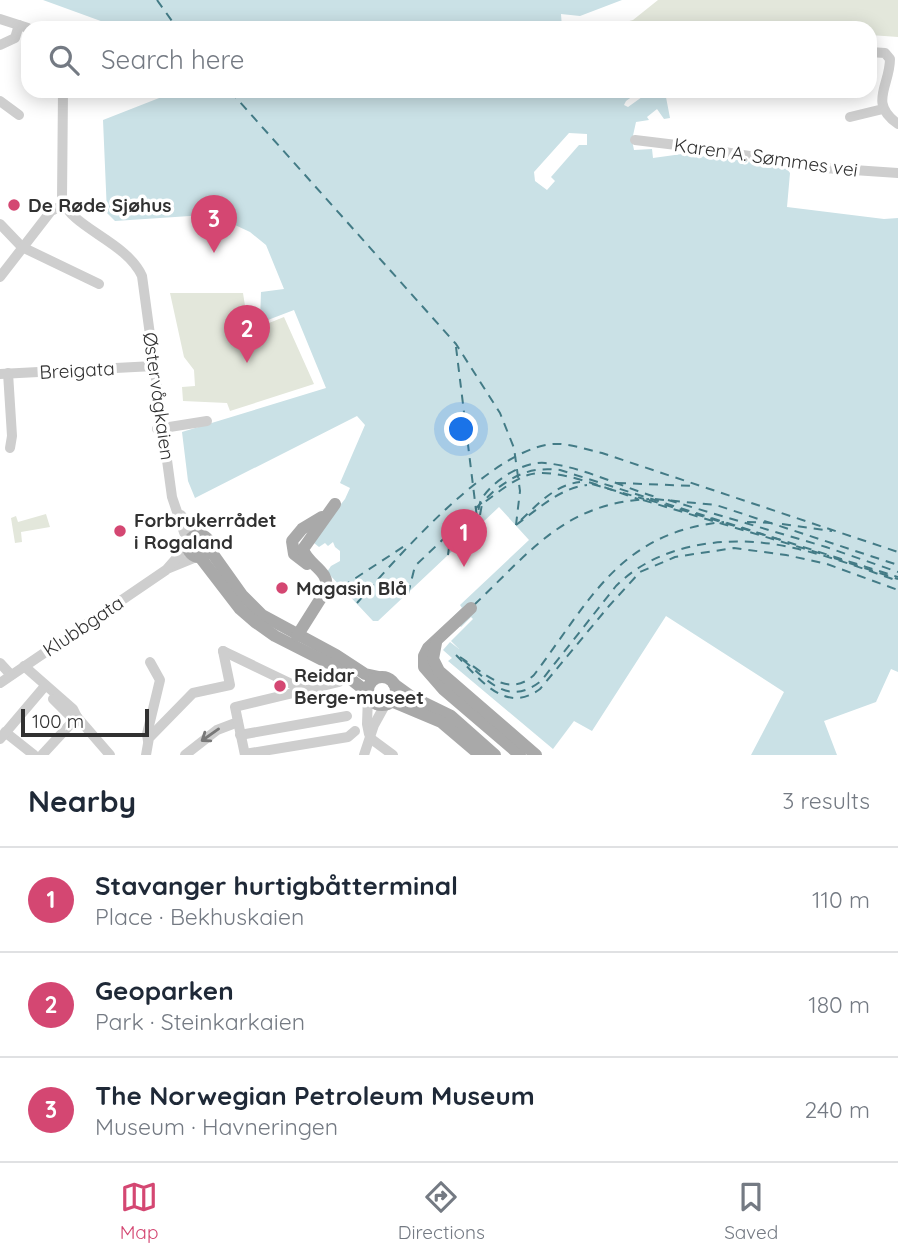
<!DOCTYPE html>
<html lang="en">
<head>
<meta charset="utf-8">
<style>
  body { margin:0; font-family:Quicksand,sans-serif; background:#f6f6f7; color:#1f2937 }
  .scale { position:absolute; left:21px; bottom:18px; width:128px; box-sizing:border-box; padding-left:7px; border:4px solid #313131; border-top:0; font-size:19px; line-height:24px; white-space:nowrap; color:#313131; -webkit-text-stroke:5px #fff; paint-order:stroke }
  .you { position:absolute; left:462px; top:430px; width:24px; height:24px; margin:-18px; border:5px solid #fff; border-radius:50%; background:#1a73e8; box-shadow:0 0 0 10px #1a73e833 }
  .badge { display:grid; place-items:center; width:46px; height:46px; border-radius:50%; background:#d44772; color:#fff; font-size:23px; font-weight:700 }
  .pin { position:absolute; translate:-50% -58px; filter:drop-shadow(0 2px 4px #0008) }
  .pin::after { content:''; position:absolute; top:37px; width:24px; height:21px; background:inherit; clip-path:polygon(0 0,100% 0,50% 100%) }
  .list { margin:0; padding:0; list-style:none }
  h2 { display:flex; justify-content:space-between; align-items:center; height:91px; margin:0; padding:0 28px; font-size:30px }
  h2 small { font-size:23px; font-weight:400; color:#747a83 }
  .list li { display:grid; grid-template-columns:46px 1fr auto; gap:21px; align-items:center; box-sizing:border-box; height:105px; padding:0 28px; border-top:2px solid #e0e1e3 }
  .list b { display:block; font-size:26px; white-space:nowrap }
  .list p { margin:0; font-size:23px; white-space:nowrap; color:#747a83 }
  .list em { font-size:23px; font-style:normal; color:#747a83 }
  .icon { flex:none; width:38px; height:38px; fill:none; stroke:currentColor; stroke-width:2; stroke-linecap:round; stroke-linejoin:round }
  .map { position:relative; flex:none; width:898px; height:755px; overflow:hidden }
  .search { position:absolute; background:#fff; box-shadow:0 4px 18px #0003; left:21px; right:21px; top:21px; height:77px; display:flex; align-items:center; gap:18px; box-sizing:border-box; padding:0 24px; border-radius:21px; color:#747a83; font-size:26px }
  .sheet { height:406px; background:#fff }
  nav { display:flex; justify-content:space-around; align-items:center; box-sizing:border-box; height:98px; border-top:2px solid #e0e1e3; background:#fff; font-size:19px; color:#747a83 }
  nav a { display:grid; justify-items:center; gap:4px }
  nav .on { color:#d44772 }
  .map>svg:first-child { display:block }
</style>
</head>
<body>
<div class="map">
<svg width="898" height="755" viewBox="0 0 898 755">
  <rect width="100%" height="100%" fill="#fff"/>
  <g fill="#e3e7db">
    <polygon points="658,0 898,0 898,37 870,35 870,28 630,28 622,23 633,20"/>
    <polygon points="170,293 243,293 249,331 284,317 314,384 230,411 227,403 183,401 182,387 195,386 194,370 184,357"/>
    <polygon points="46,514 50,527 21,532 22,542 15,543 11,518 16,516 18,522"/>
  </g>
  <g fill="#cae1e6" fill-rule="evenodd">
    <polygon points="43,0 622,0 580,16 561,14 562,28 120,28"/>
    <path d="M177,91H640L626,101L624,105L628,107L649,92H665L670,118L664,119L657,109L647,117L649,120L636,122L632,140L634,150L652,149L653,158L682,154L784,165L790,173L787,207L884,219L898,218V672L891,669L876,702L824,721L837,755H751L784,692L666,616L592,731L574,721L553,749L448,661L452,658L443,650L450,642L459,649L451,641L473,619L471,617L461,627L452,618L462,608L460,605L529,540L499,507L378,621H373L327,572L331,566L340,561V551L335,547L333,542L328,546L325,543L319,547L314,543L315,537L345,499L350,488L340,483L365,425L357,416L195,498L188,481L182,432L326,388L294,310L260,323L261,292L284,289L266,245L250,232L220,218L205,215L115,221L107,213L103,120ZM569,133L587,134V145H579L551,177L555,181L547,190L535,181L534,172Z"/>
  </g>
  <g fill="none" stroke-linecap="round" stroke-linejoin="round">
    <g stroke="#437b86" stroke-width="2" stroke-dasharray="9 7" stroke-linecap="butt">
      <polyline points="157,0 177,28"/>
      <polyline points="230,91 456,344 500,413 514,448 520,491 516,525"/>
      <polyline points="456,347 477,518"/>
      <polyline points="617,483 696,486"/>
      <polyline points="592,484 644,499"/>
      <polyline points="655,499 716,505 898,565"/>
      <polyline points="643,500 829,556"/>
      <polyline points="649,500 781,540"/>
      <polyline points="668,500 826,547 898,572"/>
      <path d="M480,515L482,504C496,494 511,481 528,475C555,466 610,490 638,499"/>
      <path d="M521,520C539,503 555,485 580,482"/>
      <polyline points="747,522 773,523"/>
      <polyline points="782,524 832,531"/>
      <path d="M516,525C538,509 560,488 587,485"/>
      <path d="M477,526C478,518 478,506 481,500C492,481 523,461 545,463C584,467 621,487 659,498"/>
      <polyline points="448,555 451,532"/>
      <polyline points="834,558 898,579"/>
      <polyline points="342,587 406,545"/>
      <path d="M408,594L415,566L495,490C518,473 532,467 560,470L898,577"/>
      <path d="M357,603C396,559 498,440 560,444C574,445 588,450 602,453L898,552"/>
      <path d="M474,605C531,551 565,503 649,499"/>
      <path d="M456,655C480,679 505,715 540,689L609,606L640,572L675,557L734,548L786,555L827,564L898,590"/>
      <path d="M460,657C483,672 508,699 534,675C591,599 620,532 724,522"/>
      <path d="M463,660C489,681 508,707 541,681L616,586C661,541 734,534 794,548C830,556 864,569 898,581"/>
    </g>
    <g stroke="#cecece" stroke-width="10">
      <polyline points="0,19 28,28"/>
      <polyline points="0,45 15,38 19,25"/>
      <path d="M870,52L885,53L890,59C890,86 868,103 898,124"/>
      <path d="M63,91L62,199C71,228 126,241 142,276L172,497L188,544"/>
      <polyline points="0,101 19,115"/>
      <polyline points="850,117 883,109"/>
      <polyline points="635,140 693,147 824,168 898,173"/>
      <polyline points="0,224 22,247 99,284"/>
      <polyline points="0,277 51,211 64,205"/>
      <polyline points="8,373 12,436 10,448"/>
      <polyline points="0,374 154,366"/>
      <polyline points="157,429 207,421"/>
      <polyline points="181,515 190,527 200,535"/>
      <polyline points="169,568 196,557"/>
      <polyline points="223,651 304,690"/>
      <polyline points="0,663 11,675"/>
      <polyline points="24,666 73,709 77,717 110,755"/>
      <polyline points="0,683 166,570 188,545"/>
      <polyline points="368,697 367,724 369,734"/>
      <polyline points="53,699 68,714 77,717"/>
      <polyline points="5,732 34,755"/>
      <polyline points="240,735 347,716"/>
      <polyline points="370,738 393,755"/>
      <polyline points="0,739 45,686"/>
      <polyline points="148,741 147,734 160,680 150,662"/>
      <polyline points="245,754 348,737 355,731"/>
      <polyline points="42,755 77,717"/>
      <polyline points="146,755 149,738 193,693 230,685 223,651"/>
      <polyline points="185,755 217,730 238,722"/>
      <polyline points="245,755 235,707 339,682"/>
      <polyline points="364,755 374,725 385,705"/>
    </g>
    <g stroke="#a9a9a9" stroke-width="12">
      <circle cx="199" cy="546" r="11"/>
      <polyline points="210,550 242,595 262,615 336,655 365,674 379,677"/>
      <polyline points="200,557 240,609 255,622 275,636 334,666 367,692"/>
      <polyline points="307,564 294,554 292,541 302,529 322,517"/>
      <polyline points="471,608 428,648 424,656 424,667 444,690 520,755"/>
      <path d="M297,636L326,590C331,570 307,565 303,549L335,504"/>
      <polyline points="436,643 433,659 439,671 536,755"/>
      <circle cx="382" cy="691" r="14"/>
      <polyline points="394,684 412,697 451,716 495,755"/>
      <polyline points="391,701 441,722 480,755"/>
    </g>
  </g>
  <defs><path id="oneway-shaft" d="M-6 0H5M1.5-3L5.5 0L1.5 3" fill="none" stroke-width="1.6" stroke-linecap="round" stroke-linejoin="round" transform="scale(1.75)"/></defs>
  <use stroke="#787878" href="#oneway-shaft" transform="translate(210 735) rotate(145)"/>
  <g fill="#d44772" stroke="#fff" stroke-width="2.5">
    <circle cx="14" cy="205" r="7"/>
    <circle cx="120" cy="531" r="7"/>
    <circle cx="282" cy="588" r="7"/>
    <circle cx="280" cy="686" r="7"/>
  </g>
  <g text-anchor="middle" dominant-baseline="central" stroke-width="7" stroke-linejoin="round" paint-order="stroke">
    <g font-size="19" fill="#313131" stroke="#fff">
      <text transform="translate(766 157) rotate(8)">Karen A. Sømmes vei</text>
      <text transform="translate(77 370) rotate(-3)">Breigata</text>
      <text transform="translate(159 396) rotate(82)">Østervågkaien</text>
      <text transform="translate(83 626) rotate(-34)">Klubbgata</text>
    </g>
    <g font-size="19" font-weight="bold" fill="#313131" stroke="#fff" text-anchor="start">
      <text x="28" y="205">De Røde Sjøhus</text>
      <text x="134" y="520">Forbrukerrådet<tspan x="134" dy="22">i Rogaland</tspan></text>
      <text x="296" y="588">Magasin Blå</text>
      <text x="294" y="675">Reidar<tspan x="294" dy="22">Berge-museet</tspan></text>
    </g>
  </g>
</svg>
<div class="scale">100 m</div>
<div class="you"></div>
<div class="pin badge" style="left:464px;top:567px">1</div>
<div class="pin badge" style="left:247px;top:363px">2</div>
<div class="pin badge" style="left:214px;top:253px">3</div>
<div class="search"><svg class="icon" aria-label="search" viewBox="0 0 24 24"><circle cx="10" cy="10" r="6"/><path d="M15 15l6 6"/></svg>Search here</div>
</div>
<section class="sheet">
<h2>Nearby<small>3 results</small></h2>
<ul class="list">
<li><span class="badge">1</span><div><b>Stavanger hurtigbåtterminal</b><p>Place · Bekhuskaien</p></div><em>110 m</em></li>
<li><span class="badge">2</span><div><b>Geoparken</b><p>Park · Steinkarkaien</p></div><em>180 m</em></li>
<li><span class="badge">3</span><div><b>The Norwegian Petroleum Museum</b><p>Museum · Havneringen</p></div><em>240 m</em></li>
</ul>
</section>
<nav>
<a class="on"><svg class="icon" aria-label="map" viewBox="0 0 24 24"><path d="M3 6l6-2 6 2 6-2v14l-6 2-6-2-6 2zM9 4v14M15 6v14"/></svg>Map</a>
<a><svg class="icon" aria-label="directions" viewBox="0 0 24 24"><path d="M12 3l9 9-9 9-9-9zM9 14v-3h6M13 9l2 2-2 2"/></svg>Directions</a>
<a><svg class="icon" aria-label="saved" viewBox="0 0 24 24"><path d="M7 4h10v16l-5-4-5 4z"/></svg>Saved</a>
</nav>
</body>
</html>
